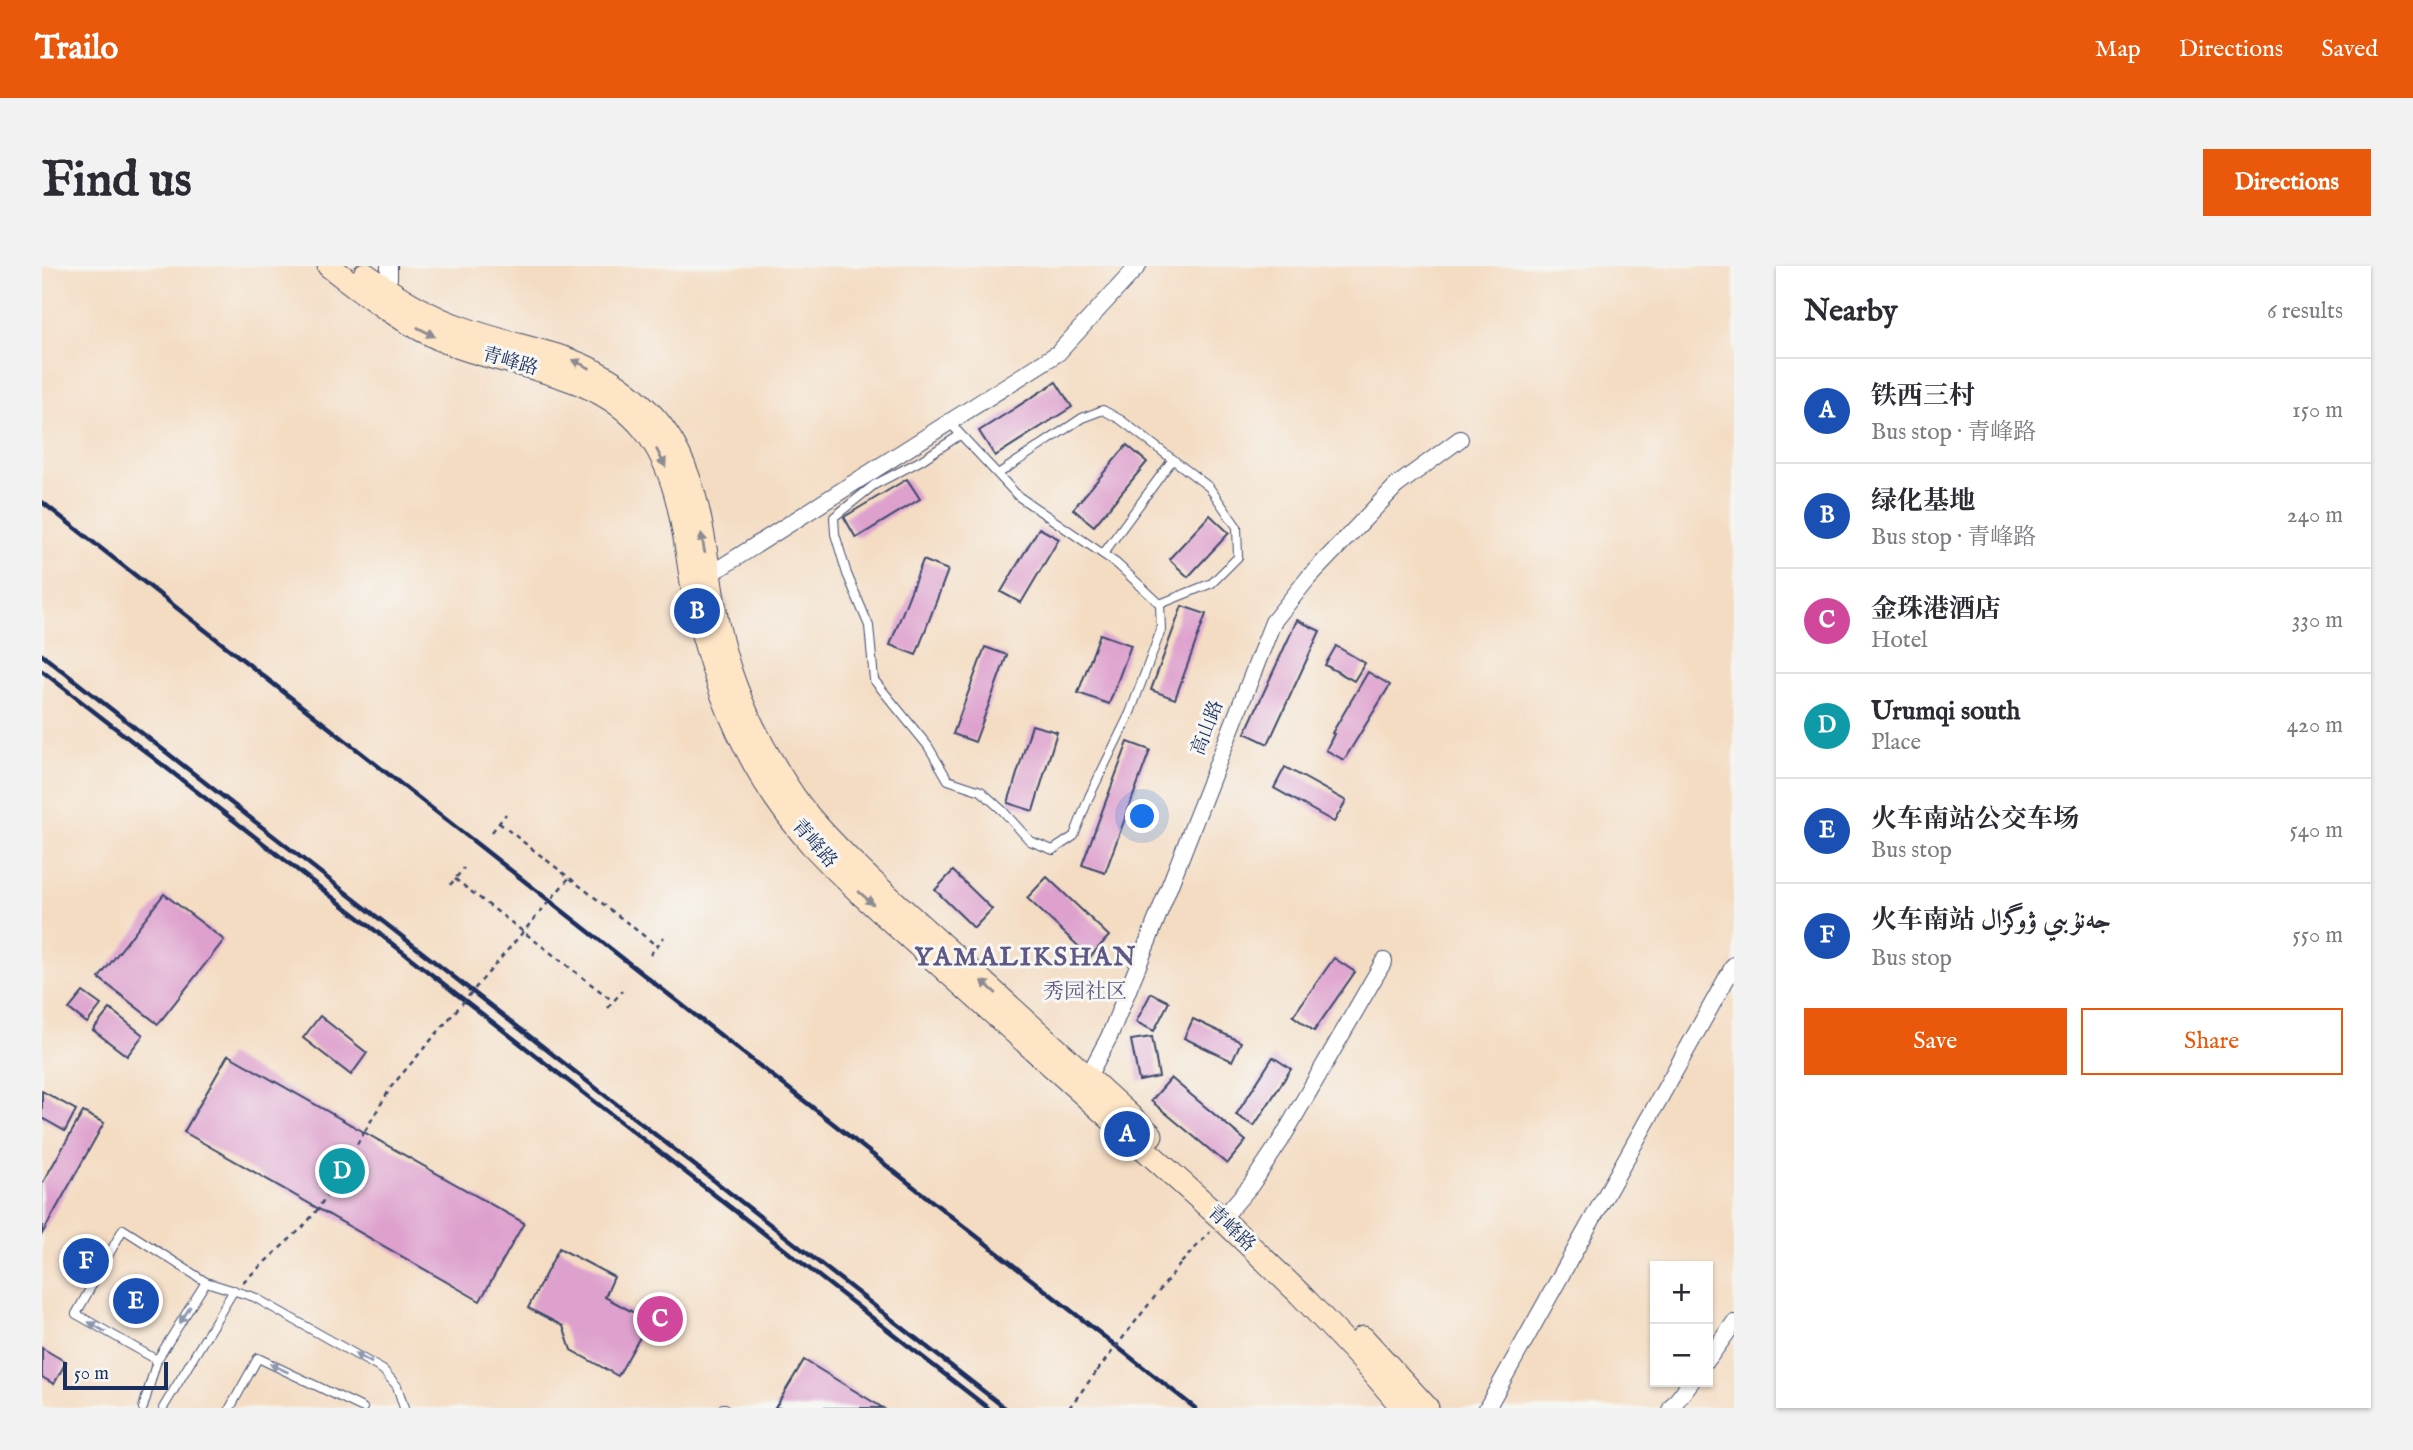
<!DOCTYPE html>
<html lang="en">
<head>
<meta charset="utf-8">
<style>
  body { margin:0; font-family:"IM FELL English",Amiri,"Noto Serif SC",serif; background:#f2f2f3; color:#2b2b33 }
  .controls { position:absolute; right:21px; bottom:21px; display:grid; overflow:hidden; border-radius:0px; box-shadow:0 2px 5px #0004 }
  .controls button { width:63px; height:63px; display:grid; place-items:center; padding:0; border:0; border-bottom:2px solid #e1e1e2; background:#fff; color:#2b2b33; font:35px sans-serif }
  .scale { position:absolute; left:21px; bottom:18px; width:105px; box-sizing:border-box; padding-left:7px; border:4px solid #1b2f5e; border-top:0; font-size:19px; line-height:24px; white-space:nowrap; color:#1b2f5e; -webkit-text-stroke:5px #f6f6f2; paint-order:stroke }
  .you { position:absolute; left:1101px; top:551px; width:24px; height:24px; margin:-18px; border:5px solid #fff; border-radius:50%; background:#1a73e8; box-shadow:0 0 0 10px #1a73e833 }
  .badge { display:grid; place-items:center; width:46px; height:46px; border-radius:50%; background:#ea580c; color:#fff; font-size:23px; font-weight:700 }
  .pin { position:absolute; translate:-50% -50%; border:4px solid #fff; box-shadow:0 2px 7px #0006 }
  .list { margin:0; padding:0; list-style:none }
  h2 { display:flex; justify-content:space-between; align-items:center; height:91px; margin:0; padding:0 28px; font-size:30px }
  h2 small { font-size:23px; font-weight:400; color:#7c7c81 }
  .list li { display:grid; grid-template-columns:46px 1fr auto; gap:21px; align-items:center; box-sizing:border-box; height:105px; padding:0 28px; border-top:2px solid #e1e1e2 }
  .list b { display:block; font-size:26px; white-space:nowrap }
  .list p { margin:0; font-size:23px; white-space:nowrap; color:#7c7c81 }
  .list em { font-size:23px; font-style:normal; color:#7c7c81 }
  .actions { display:flex; gap:14px; padding:21px 28px }
  .actions a { flex:1; padding:16px 0; border:2px solid #ea580c; border-radius:0px; text-align:center; font-size:24px; color:#ea580c }
  .actions .main { background:#ea580c; color:#fff }
  .map { position:relative; flex:none; width:1692px; height:1142px; overflow:hidden; border-radius:0px }
  header { display:flex; align-items:center; gap:42px; box-sizing:border-box; height:98px; padding:0 35px; background:#ea580c; color:#fff }
  header strong { font-size:33px }
  nav { display:flex; gap:38px; margin-inline-start:auto; font-size:24px }
  .intro { display:flex; align-items:center; justify-content:space-between; box-sizing:border-box; height:168px; padding:0 42px }
  h1 { margin:0; font-size:49px }
  .button { padding:18px 32px; border-radius:0px; background:#ea580c; color:#fff; font-size:24px; font-weight:700 }
  main { display:flex; gap:42px; padding:0 42px }
  aside { flex:1; background:#fff; border-radius:0px; box-shadow:0 2px 5px #0004 }
  .map>svg:first-child { display:block }
</style>
</head>
<body>
<header>
<strong>Trailo</strong>
<nav><a>Map</a><a>Directions</a><a>Saved</a></nav>
</header>
<div class="intro"><h1>Find us</h1><a class="button">Directions</a></div>
<main>
<div class="map">
<svg width="1692" height="1142" viewBox="0 0 1692 1142">
  <rect width="100%" height="100%" fill="#f6f6f2"/>
  <filter id="ink" filterUnits="userSpaceOnUse"><feTurbulence type="fractalNoise" baseFrequency=".0143" numOctaves="2"/><feDisplacementMap in="SourceGraphic" scale="14" xChannelSelector="R" yChannelSelector="G"/><feConvolveMatrix kernelMatrix="1 2 1 2 8 2 1 2 1" color-interpolation-filters="sRGB"/></filter>
  <filter id="wash" filterUnits="userSpaceOnUse"><feTurbulence type="fractalNoise" baseFrequency=".00686" numOctaves="4" result="noise"/><feDisplacementMap in="SourceGraphic" scale="28" xChannelSelector="R" yChannelSelector="G"/><feGaussianBlur stdDeviation="1.57" result="paint"/><feColorMatrix in="noise" values="0 0 0 0 0 0 0 0 0 0 0 0 0 0 0 0 0 1.4 0 .05"/><feComposite in="paint" operator="in"/></filter>
  <g filter="url(#wash)">
    <rect width="100%" height="100%" fill="#f4dcc2"/>
    <g id="blocks">
      <g fill="#dea1ce">
        <polygon points="1014,116 1030,141 953,190 937,165"/>
        <polygon points="1085,179 1105,196 1052,260 1031,243"/>
        <polygon points="865,213 878,233 814,272 802,251"/>
        <polygon points="1168,249 1187,267 1146,311 1127,293"/>
        <polygon points="997,262 1017,273 979,337 959,326"/>
        <polygon points="881,294 906,304 874,389 848,379"/>
        <polygon points="1140,340 1164,348 1133,433 1109,424"/>
        <polygon points="1255,354 1278,365 1226,478 1203,467"/>
        <polygon points="1058,368 1089,379 1067,438 1036,427"/>
        <polygon points="1294,380 1323,397 1312,415 1283,399"/>
        <polygon points="943,381 965,389 933,476 911,468"/>
        <polygon points="1326,406 1348,419 1302,494 1284,484 1292,468 1290,467"/>
        <polygon points="990,459 1015,466 991,545 966,537"/>
        <polygon points="1086,476 1108,484 1063,607 1040,599"/>
        <polygon points="1243,501 1304,535 1292,556 1232,522"/>
        <polygon points="911,605 950,643 932,662 893,624"/>
        <polygon points="1005,611 1067,670 1048,691 985,632"/>
        <polygon points="122,628 182,674 116,758 57,712"/>
        <polygon points="1292,692 1313,706 1272,765 1251,750"/>
        <polygon points="41,726 59,739 45,757 27,743"/>
        <polygon points="1109,727 1127,736 1112,765 1094,756"/>
        <polygon points="68,743 101,769 85,790 51,764"/>
        <polygon points="278,750 325,787 309,809 261,772"/>
        <polygon points="1151,753 1199,776 1190,795 1142,772"/>
        <polygon points="1110,771 1117,811 1097,815 1089,774"/>
        <polygon points="186,789 482,957 438,1035 142,866"/>
        <polygon points="1231,791 1249,803 1212,860 1194,849"/>
        <polygon points="1129,812 1204,875 1185,898 1109,835"/>
        <polygon points="0,825 34,844 23,865 0,852"/>
        <polygon points="41,846 62,857 0,968 0,918"/>
        <polygon points="517,982 572,1011 563,1031 607,1055 576,1110 529,1084 521,1060 486,1042"/>
        <polygon points="0,1082 24,1096 12,1118 0,1111"/>
        <polygon points="762,1094 841,1142 733,1142"/>
      </g>
    </g>
  </g>
  <g filter="url(#ink)">
    <use href="#blocks" fill-opacity="0" stroke="#3c496d" stroke-width="2"/>
    <g fill="none" stroke-linecap="round" stroke-linejoin="round">
      <defs>
        <g id="service">
          <polyline points="907,156 976,230 1074,297 1118,338 1119,364 1088,447 1047,531 1032,570 1011,584 988,575 961,545 939,525 906,514 886,480 832,414 827,360 805,308 793,268 792,251 832,219 878,195 918,169"/>
          <polyline points="956,208 1040,152 1061,144 1079,154 1167,221 1195,261 1196,291 1170,317 1118,338"/>
          <polyline points="1061,288 1131,193"/>
          <polyline points="115,1094 34,1048 81,963 164,1016"/>
          <polyline points="101,1142 115,1094 164,1016 212,1031 341,1104 355,1120 362,1142"/>
          <polyline points="121,1142 192,1024"/>
          <polyline points="188,1142 216,1092 321,1142"/>
          <polyline points="681,1142 683,1142"/>
        </g>
        <g id="minor">
          <polyline points="335,28 347,12 347,0"/>
          <polyline points="667,309 1016,87 1096,0"/>
          <polyline points="1041,820 1067,771 1108,670 1231,356 1267,311 1354,220 1418,173"/>
          <polyline points="1180,953 1209,919 1239,874 1342,695"/>
          <polyline points="1666,1093 1692,1057"/>
          <polyline points="1445,1142 1692,699"/>
          <polyline points="1629,1142 1649,1116"/>
        </g>
        <g id="secondary">
          <path d="M287,0C325,30 366,61 412,79C476,103 556,106 602,163C644,215 642,287 656,349C676,433 712,514 770,579C786,596 802,612 819,628L1180,953L1258,1028L1324,1098L1361,1142"/>
          <path d="M323,8C352,29 385,50 420,62C494,89 548,85 608,147C662,203 661,289 676,361C685,403 701,444 722,482C736,506 751,532 770,554C812,602 861,643 908,686C975,747 1042,808 1109,869"/>
          <polyline points="1321,1072 1385,1142"/>
        </g>
      </defs>
      <use href="#service" stroke="#3c496d" stroke-width="10"/>
      <use href="#minor" stroke="#3c496d" stroke-width="18"/>
      <use href="#secondary" stroke="#3c496d" stroke-width="25"/>
      <g stroke="#3c496d" stroke-width="2.5" stroke-dasharray="5 5" stroke-linecap="butt">
        <polyline points="457,557 615,680"/>
        <polyline points="450,566 464,548"/>
        <polyline points="413,613 571,735"/>
        <polyline points="408,619 422,602"/>
        <polyline points="608,689 622,671"/>
        <polyline points="566,742 580,725"/>
        <polyline points="1139,997 1168,966"/>
        <polyline points="201,1016 261,961 276,943 323,865"/>
        <polyline points="1027,1142 1055,1105"/>
      </g>
      <use href="#service" stroke="#fff" stroke-width="8"/>
      <use href="#minor" stroke="#fff" stroke-width="16"/>
      <use href="#secondary" stroke="#fee5c5" stroke-width="23"/>
      <g stroke="#1b2f5e" stroke-width="4.5">
        <polyline points="0,236 1153,1142"/>
        <polyline points="0,389 963,1142"/>
        <polyline points="0,405 946,1142"/>
      </g>
      <g stroke="#3c496d" stroke-width="2.5" stroke-dasharray="5 5" stroke-linecap="butt">
        <polyline points="323,865 349,821 527,612"/>
        <polyline points="1055,1105 1139,997"/>
      </g>
    </g>
    <defs><path id="oneway-solid" d="M-6-.8H1V-3.2L6.5 0L1 3.2V.8H-6Z" transform="scale(1.75)"/></defs>
    <g fill="#8c8a92">
      <use href="#oneway-solid" transform="translate(384 66) rotate(28)"/>
      <use href="#oneway-solid" transform="translate(539 98) rotate(-155)"/>
      <use href="#oneway-solid" transform="translate(619 192) rotate(63)"/>
      <use href="#oneway-solid" transform="translate(661 277) rotate(-100)"/>
      <use href="#oneway-solid" transform="translate(824 632) rotate(42)"/>
      <use href="#oneway-solid" transform="translate(947 721) rotate(-138)"/>
    </g>
    <g fill="#8d97ae">
      <use href="#oneway-solid" transform="translate(143 1049) rotate(122)"/>
      <use href="#oneway-solid" transform="translate(55 1061) rotate(-150)"/>
      <use href="#oneway-solid" transform="translate(321 1092) rotate(-151)"/>
      <use href="#oneway-solid" transform="translate(237 1102) rotate(-155)"/>
    </g>
  </g>
  <g text-anchor="middle" dominant-baseline="central" stroke-width="6" stroke-linejoin="round" paint-order="stroke">
    <g font-size="19" fill="#1b2f5e" stroke="#f6f6f2">
      <text transform="translate(468 96) rotate(16)">青峰路</text>
      <text transform="translate(1166 462) rotate(-69)">高山路</text>
      <text transform="translate(772 578) rotate(49)">青峰路</text>
      <text transform="translate(1189 963) rotate(43)">青峰路</text>
    </g>
    <g font-size="21" fill="#5f5785" stroke="#f6f6f2">
      <text x="1043" y="726">秀园社区</text>
    </g>
    <g font-size="26" font-weight="bold" letter-spacing="2" fill="#5f5785" stroke="#f6f6f2">
      <text x="984" y="691">YAMALIKSHAN</text>
    </g>
  </g>
</svg>
<div class="controls">
<button>+</button>
<button>−</button>
</div>
<div class="scale">50 m</div>
<div class="you"></div>
<div class="pin badge" style="left:1085px;top:868px;background:#1a4fb4">A</div>
<div class="pin badge" style="left:655px;top:345px;background:#1a4fb4">B</div>
<div class="pin badge" style="left:618px;top:1053px;background:#d1479c">C</div>
<div class="pin badge" style="left:300px;top:905px;background:#0f9aa8">D</div>
<div class="pin badge" style="left:94px;top:1035px;background:#1a4fb4">E</div>
<div class="pin badge" style="left:44px;top:995px;background:#1a4fb4">F</div>
</div>
<aside>
<h2>Nearby<small>6 results</small></h2>
<ul class="list">
<li><span class="badge" style="background:#1a4fb4">A</span><div><b>铁西三村</b><p>Bus stop · 青峰路</p></div><em>150 m</em></li>
<li><span class="badge" style="background:#1a4fb4">B</span><div><b>绿化基地</b><p>Bus stop · 青峰路</p></div><em>240 m</em></li>
<li><span class="badge" style="background:#d1479c">C</span><div><b>金珠港酒店</b><p>Hotel</p></div><em>330 m</em></li>
<li><span class="badge" style="background:#0f9aa8">D</span><div><b>Urumqi south</b><p>Place</p></div><em>420 m</em></li>
<li><span class="badge" style="background:#1a4fb4">E</span><div><b>火车南站公交车场</b><p>Bus stop</p></div><em>540 m</em></li>
<li><span class="badge" style="background:#1a4fb4">F</span><div><b>火车南站 جەنۇبىي ۋوگزال</b><p>Bus stop</p></div><em>550 m</em></li>
</ul>
<div class="actions"><a class="main">Save</a><a>Share</a></div>
</aside>
</main>
</body>
</html>
